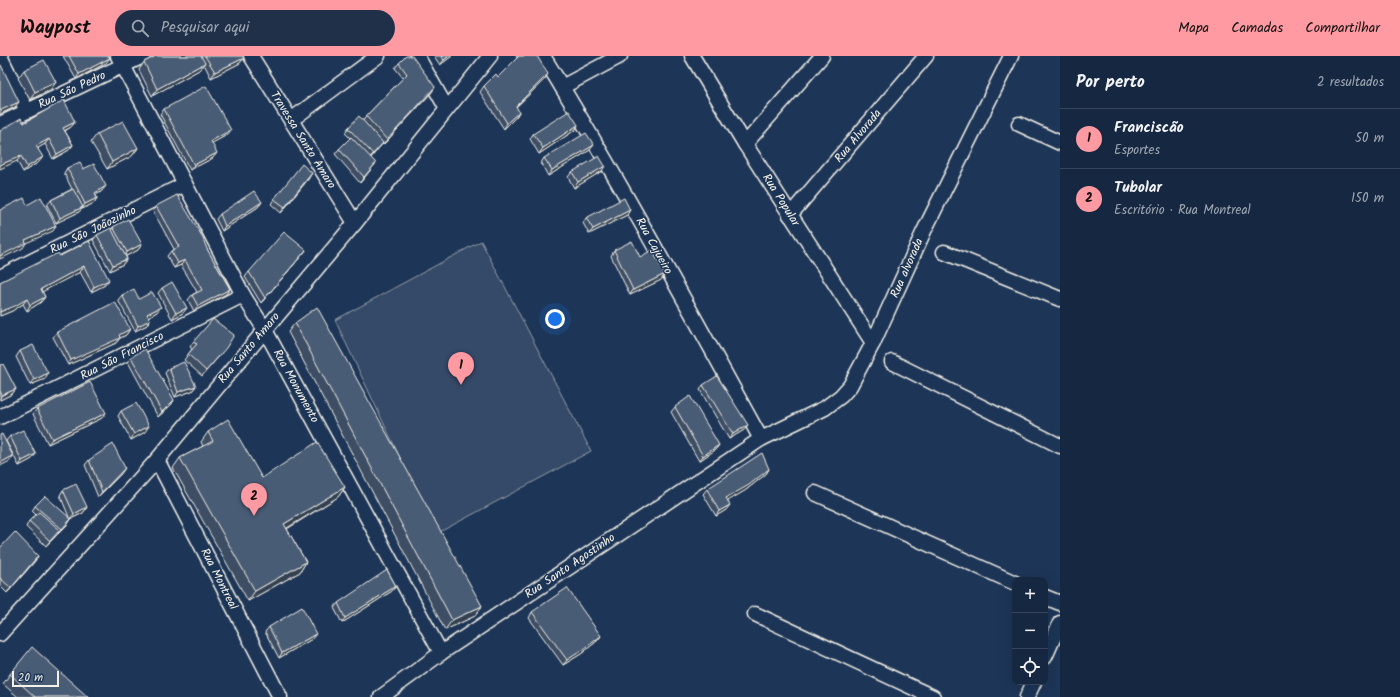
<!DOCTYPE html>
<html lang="pt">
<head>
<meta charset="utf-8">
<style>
  body { margin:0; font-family:Kalam,sans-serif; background:#1f3048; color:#f1f3f6 }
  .controls { position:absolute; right:12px; bottom:12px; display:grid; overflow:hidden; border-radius:8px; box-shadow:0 4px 16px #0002 }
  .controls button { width:36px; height:36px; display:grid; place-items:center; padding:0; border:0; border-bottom:1px solid #35445a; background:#162841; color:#f1f3f6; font:20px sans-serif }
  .scale { position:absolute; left:12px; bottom:10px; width:47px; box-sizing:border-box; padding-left:4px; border:2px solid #f4f1e8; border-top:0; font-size:11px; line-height:14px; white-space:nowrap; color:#f4f1e8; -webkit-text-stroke:3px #1d3557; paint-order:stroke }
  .you { position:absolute; left:555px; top:263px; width:14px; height:14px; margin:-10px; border:3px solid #fff; border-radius:50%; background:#1a73e8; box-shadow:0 0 0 6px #1a73e833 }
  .badge { display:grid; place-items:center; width:26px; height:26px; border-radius:50%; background:#ff9aa2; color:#111; font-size:13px; font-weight:700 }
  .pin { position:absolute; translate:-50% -33px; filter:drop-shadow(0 1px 2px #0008) }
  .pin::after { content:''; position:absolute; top:21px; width:14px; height:12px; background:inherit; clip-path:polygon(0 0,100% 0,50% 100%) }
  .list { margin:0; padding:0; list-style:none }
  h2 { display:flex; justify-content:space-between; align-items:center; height:52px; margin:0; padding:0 16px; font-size:17px }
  h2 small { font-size:13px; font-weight:400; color:#9ea6b1 }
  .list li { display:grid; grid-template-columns:26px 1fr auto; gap:12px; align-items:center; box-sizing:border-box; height:60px; padding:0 16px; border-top:1px solid #35445a }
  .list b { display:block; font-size:15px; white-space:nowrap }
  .list p { margin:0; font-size:13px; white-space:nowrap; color:#9ea6b1 }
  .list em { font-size:13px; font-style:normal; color:#9ea6b1 }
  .icon { flex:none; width:22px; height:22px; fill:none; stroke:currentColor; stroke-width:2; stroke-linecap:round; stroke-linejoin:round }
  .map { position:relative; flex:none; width:1060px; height:641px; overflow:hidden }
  header { display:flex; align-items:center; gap:24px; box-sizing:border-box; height:56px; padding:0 20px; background:#ff9aa2; color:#111 }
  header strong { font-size:19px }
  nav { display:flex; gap:22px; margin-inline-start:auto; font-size:14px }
  .search { width:280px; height:36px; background:#1f3048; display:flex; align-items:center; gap:10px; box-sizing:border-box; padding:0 14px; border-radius:22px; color:#9ea6b1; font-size:15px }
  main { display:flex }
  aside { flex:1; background:#162841 }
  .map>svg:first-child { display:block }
</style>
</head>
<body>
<header>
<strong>Waypost</strong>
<div class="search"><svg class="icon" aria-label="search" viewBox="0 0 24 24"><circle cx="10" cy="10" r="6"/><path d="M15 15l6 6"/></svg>Pesquisar aqui</div>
<nav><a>Mapa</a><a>Camadas</a><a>Compartilhar</a></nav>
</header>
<main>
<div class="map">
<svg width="1060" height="641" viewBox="0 0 1060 641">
  <rect width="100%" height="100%" fill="#1d3557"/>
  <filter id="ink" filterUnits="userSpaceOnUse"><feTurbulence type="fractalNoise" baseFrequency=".025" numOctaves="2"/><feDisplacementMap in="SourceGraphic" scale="8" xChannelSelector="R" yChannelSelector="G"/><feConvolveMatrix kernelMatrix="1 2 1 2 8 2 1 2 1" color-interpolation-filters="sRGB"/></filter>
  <g filter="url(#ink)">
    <polygon fill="#354a67" stroke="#949ea8" points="481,185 591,395 436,478 335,264"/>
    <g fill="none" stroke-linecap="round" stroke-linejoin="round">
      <defs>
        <g id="minor">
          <polyline points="0,0 27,55"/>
          <polyline points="118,0 243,239 265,274 441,597"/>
          <polyline points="251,0 355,167"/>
          <polyline points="417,0 447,53"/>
          <path d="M543,0C620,125 690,254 761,383"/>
          <polyline points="692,0 745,88 873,287"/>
          <polyline points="562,31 620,0"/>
          <polyline points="291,64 378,0"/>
          <polyline points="0,68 143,0"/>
          <polyline points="1019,68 1060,87"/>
          <polyline points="745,88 822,0"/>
          <polyline points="790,159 926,0"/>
          <polyline points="944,196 1060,243"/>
          <polyline points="0,221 185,128"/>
          <polyline points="892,306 1060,390"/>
          <polyline points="0,361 243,239"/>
          <polyline points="157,404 280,641"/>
          <polyline points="815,437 1015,527"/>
          <polyline points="1045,541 1060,547"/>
          <polyline points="755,558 933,641"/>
          <polyline points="0,578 157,404 265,274 355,167 490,0"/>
          <polyline points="1045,601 1060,567"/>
          <polyline points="381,641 441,597 761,383 825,352 841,340 850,330 873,287 924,175 1011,0"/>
          <polyline points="1027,641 1034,626"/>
        </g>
      </defs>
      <use href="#minor" stroke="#f4f1e8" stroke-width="17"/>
      <use href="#minor" stroke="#1d3557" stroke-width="14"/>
    </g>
    <g fill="#3e4e64" stroke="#f4f1e8">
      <polygon points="63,0 109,0 106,7 76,23"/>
      <polygon points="156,0 243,0 244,2 240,7 211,22 204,8 199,14 152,40 139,14 144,6"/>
      <polygon points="434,0 452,0 440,9"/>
      <polygon points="516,0 537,0 545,23 516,51 519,56 516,61 504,73 480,36 484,30 498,21 517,2"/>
      <polygon points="399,7 432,36 383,89 382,88 371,102 372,112 360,127 335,98 339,93 350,82 345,77 348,72 363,65 366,60 403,22 395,12"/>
      <polygon points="24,14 56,26 51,33 30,44 18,22"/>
      <polygon points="164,53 227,79 212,87 213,102 190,114 160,58"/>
      <polygon points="75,66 71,71 65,75 73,89 69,94 53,103 45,88 38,92 39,106 23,116 17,105 24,67"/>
      <polygon points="578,69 575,74 539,98 530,83 533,78"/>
      <polygon points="97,78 138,92 132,100 107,113 91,86"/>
      <polygon points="590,94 548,120 541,107 544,102"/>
      <polygon points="67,112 83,113 102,135 96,139 97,142 94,147 82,153 79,156 56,167 47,149 51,144 72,133 64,117"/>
      <polygon points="602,115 574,132 568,121 572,116"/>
      <polygon points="309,122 281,157 271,148 274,143"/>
      <polygon points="262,146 258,151 222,175 216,163 220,158"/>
      <polygon points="156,150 207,193 230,233 226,238 194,255 188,244 192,239 197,236 181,209 174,212 167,200 171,195 174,193 153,155"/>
      <polygon points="627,159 589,178 583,167 586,162"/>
      <polygon points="113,171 142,188 138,194 126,200 127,203 123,208 110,215 93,184 97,179 112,173"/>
      <polygon points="89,185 105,229 91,236 80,216 42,235 45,241 41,246 27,255 23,248 12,255 0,260 0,226 60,200"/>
      <polygon points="306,194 302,199 261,247 245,221 249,216"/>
      <polygon points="614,194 640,201 665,218 661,224 630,239 611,200"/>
      <polygon points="162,232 183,257 172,263 158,237"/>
      <polygon points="122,239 157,256 149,260 150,264 147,269 135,275 118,244"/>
      <polygon points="295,267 482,550 475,560 445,574 288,276"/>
      <polygon points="130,273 126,279 120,282 116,287 68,309 53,281 57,276"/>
      <polygon points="193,286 222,297 202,320 184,304 192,293 190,291"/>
      <polygon points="20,295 45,323 30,329 16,301"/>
      <polygon points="131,301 174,344 171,349 158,361 128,306"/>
      <polygon points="0,309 16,333 12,338 0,344"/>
      <polygon points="169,312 196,330 192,335 175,341 165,317"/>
      <polygon points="703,329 744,374 729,383 700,334"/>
      <polygon points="675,351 719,389 715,394 699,405 671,356"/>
      <polygon points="37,353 102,362 48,388 33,358"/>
      <polygon points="121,355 145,376 131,384 118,360"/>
      <polygon points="208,376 262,422 345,431 338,441 287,473 306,506 300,516 248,545 173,412 180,402 203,390 201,386"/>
      <polygon points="10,380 32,403 19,410 6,385"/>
      <polygon points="89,404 121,418 98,441 85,409"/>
      <polygon points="769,413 766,418 746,434 727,445 726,454 716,460 703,438 707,433"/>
      <polygon points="63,434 87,451 83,457 71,463 68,468 58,478 58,477 46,490 26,471 29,465 36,459 32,455 35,450 69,461 60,439"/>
      <polygon points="0,492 38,500 35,505 7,537 0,530"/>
      <polygon points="396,530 392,535 342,567 334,552 338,547"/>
      <polygon points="532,556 601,580 597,585 581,598 563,609 529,562"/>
      <polygon points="269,571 312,583 279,602 265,576"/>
      <polygon points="10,618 88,641 18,641 3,628"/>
    </g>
    <g fill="#324051" stroke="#f4f1e8">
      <polygon points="449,0 452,0 440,9 444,4"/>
      <polygon points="110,2 106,7 76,23 79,18"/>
      <polygon points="244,2 240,7 211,22 215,16"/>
      <polygon points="205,7 199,14 152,40 157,33"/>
      <polygon points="548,18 545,23 512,55 516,50"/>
      <polygon points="56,26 51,33 30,44 35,36"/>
      <polygon points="435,31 432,36 383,89 387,84"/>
      <polygon points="19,46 15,51 0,58 0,56 1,54"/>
      <polygon points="519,56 516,61 504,73 507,67"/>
      <polygon points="75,66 71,71 60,77 63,72"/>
      <polygon points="578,69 575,74 539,98 543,92"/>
      <polygon points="231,74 227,79 207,90 211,85"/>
      <polygon points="49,83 45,88 33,95 36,90"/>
      <polygon points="383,87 379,92 369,103 373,98"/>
      <polygon points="73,89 69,94 53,103 57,98"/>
      <polygon points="594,89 590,94 548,120 552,114"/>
      <polygon points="138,92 132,100 107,113 112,106"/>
      <polygon points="217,97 213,102 190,114 194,109"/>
      <polygon points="21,100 17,105 0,113 0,110 2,108"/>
      <polygon points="43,101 39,106 23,116 27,111"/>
      <polygon points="376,107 360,127 364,121"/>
      <polygon points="605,110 602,115 574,132 578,126"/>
      <polygon points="312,117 309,122 281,157 285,151"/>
      <polygon points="106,130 102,135 91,142 95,137"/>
      <polygon points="97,142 94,147 82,153 85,148"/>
      <polygon points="262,146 258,151 222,175 225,170"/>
      <polygon points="83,151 79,156 56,167 60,162"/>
      <polygon points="630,154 627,159 589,178 593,173"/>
      <polygon points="56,170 53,175 26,187 23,192 0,203 0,200 25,184"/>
      <polygon points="142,188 138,194 124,201 127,196"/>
      <polygon points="306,194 302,199 261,247 265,242"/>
      <polygon points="127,203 123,208 110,215 113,209"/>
      <polygon points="185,204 181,209 174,212 178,207"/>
      <polygon points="84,210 80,216 38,238 41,233"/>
      <polygon points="665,218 661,224 630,239 633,234"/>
      <polygon points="109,224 105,229 91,236 94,231"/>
      <polygon points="230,233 226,238 194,255 198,250"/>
      <polygon points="45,241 41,246 27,255 30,249"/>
      <polygon points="27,243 23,248 12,255 0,260 0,256"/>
      <polygon points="161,251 157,256 144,263 147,258"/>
      <polygon points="187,252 183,257 172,263 176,257"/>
      <polygon points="150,264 147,269 135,275 138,270"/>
      <polygon points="130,273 126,279 120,282 116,287 68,309 71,304"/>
      <polygon points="48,317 45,323 30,329 34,324"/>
      <polygon points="196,330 192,335 175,341 178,336"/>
      <polygon points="16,333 12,338 0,344 0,342 2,339"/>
      <polygon points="174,344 171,349 158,361 162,356"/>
      <polygon points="106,357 102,362 48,388 52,383"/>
      <polygon points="748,369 744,374 729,383 733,378"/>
      <polygon points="149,370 145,376 131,384 134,378"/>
      <polygon points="719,389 715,394 699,405 703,400"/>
      <polygon points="36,398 32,403 19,410 22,405"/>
      <polygon points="13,400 10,405 0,410 0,407"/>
      <polygon points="125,412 121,418 98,441 102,436"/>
      <polygon points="769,413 766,418 746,434 723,448 726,442"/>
      <polygon points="345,431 338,441 277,478 284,468"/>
      <polygon points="730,449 726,454 716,460 719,455"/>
      <polygon points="87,451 83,457 70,463 74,458"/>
      <polygon points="71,463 68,468 58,478 62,473"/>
      <polygon points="60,474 56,480 46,490 50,485"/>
      <polygon points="38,500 35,505 7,537 11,532"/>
      <polygon points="306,506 300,516 248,545 255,535"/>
      <polygon points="396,530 392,535 342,567 345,562"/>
      <polygon points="482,550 475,560 445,574 452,564"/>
      <polygon points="316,578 312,583 279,602 282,597"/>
      <polygon points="601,580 597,585 581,598 563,609 567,604"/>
    </g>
    <g fill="#485b74" stroke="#f4f1e8">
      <polygon points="69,0 109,0 110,2 79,18"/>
      <polygon points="156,0 201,0 205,7 157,33 144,6"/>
      <polygon points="205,0 243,0 244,2 215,16"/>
      <polygon points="406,0 412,0 435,31 387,84 366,60 407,18 399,7"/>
      <polygon points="441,0 449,0 444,4"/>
      <polygon points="519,0 537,0 548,18 516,50 519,56 507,67 484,30 496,18 498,21"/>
      <polygon points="44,4 56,26 35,36 24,14"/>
      <polygon points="0,9 1,9 19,46 1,54 0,53"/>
      <polygon points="206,30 231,74 211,85 217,97 194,109 164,53"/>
      <polygon points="64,44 75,66 63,72 73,89 57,98 49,83 36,90 43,101 27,111 21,100 2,108 0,110 0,75 21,62 24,67"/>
      <polygon points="569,55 578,69 543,92 533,78"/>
      <polygon points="359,60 383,87 373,98 348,72"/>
      <polygon points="123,65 138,92 112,106 97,78"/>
      <polygon points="586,77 594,89 552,114 544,102"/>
      <polygon points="351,81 376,107 364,121 339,93"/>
      <polygon points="599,100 605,110 578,126 572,116"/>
      <polygon points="80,106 83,113 94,108 106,130 95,137 97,142 85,148 67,112"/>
      <polygon points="302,108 312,117 285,151 274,143"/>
      <polygon points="73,133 83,151 60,162 51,144"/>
      <polygon points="254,135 262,146 225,170 220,158"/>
      <polygon points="177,139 202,180 207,193 230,233 198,250 192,239 202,234 185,204 178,207 171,195 179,191 156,150"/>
      <polygon points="41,141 56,170 25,184 26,187 0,200 0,154 24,142 27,149"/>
      <polygon points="624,142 630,154 593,173 586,162"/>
      <polygon points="128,163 142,188 127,196 113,171"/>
      <polygon points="111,172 127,203 113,209 97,179"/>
      <polygon points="284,176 306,194 265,242 249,216"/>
      <polygon points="89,185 109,224 94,231 84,210 41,233 45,241 30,249 27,243 15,250 0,256 0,226 58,197 60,200"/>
      <polygon points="632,185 640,201 652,194 665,218 633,234 614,194"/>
      <polygon points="172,226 187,252 176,257 162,232"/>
      <polygon points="134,233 139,243 152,236 161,251 147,258 150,264 138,270 122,239"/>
      <polygon points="115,246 130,273 119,279 120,282 71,304 57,276"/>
      <polygon points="317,251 482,550 452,564 295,267"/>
      <polygon points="213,263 234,279 226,292 206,315 188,298 197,288 193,286"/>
      <polygon points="33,289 48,317 34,324 20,295"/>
      <polygon points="145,293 174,344 162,356 131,301"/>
      <polygon points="184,306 196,330 178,336 169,312"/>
      <polygon points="3,308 16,333 2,339 0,335 0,309"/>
      <polygon points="717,320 748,369 733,378 703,329"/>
      <polygon points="90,326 106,357 52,383 37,353"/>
      <polygon points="690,340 719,389 703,400 675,351"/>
      <polygon points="136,347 149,370 134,378 121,355"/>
      <polygon points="228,363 262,422 317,386 345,431 284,468 306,506 255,535 180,402 213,385 208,376"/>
      <polygon points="23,374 36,398 22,405 10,380"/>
      <polygon points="2,378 13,400 0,407 0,379"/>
      <polygon points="113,388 125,412 102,436 89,404"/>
      <polygon points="762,397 769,413 749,429 726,442 730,449 719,455 707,433"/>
      <polygon points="76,428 87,451 74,458 63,434"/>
      <polygon points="45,440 71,463 62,473 35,450"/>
      <polygon points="39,456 60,474 50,485 29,465"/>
      <polygon points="15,476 38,500 11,532 0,522 0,492"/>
      <polygon points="387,514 396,530 345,562 338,547"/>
      <polygon points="567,532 601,580 584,593 567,604 532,556"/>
      <polygon points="302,551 316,578 282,597 269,571"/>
      <polygon points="32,591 88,641 35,641 10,618"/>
    </g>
  </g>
  <g text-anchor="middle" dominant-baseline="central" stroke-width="3" stroke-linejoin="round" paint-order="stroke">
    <g font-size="12" fill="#f4f1e8" stroke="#1d3557">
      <text transform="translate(72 34) rotate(-25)">Rua São Pedro</text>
      <text transform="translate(858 80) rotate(-50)">Rua Alvorada</text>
      <text transform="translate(303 84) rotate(58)">Travessa Santo Amaro</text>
      <text transform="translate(781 144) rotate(58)">Rua Popular</text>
      <text transform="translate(93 174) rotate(-26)">Rua São Joãozinho</text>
      <text transform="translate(654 190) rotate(61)">Rua Cajueiro</text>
      <text transform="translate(907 212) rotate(-66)">Rua alvorada</text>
      <text transform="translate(249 292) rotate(-50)">Rua Santo Amaro</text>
      <text transform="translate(122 300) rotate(-27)">Rua São Francisco</text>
      <text transform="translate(296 330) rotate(61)">Rua Monumento</text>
      <text transform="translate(570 510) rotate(-34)">Rua Santo Agostinho</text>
      <text transform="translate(219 523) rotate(63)">Rua Montreal</text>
    </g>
  </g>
</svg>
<div class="controls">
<button>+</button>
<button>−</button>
<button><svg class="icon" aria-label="locate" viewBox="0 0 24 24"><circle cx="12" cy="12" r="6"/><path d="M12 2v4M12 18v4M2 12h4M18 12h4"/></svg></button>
</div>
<div class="scale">20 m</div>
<div class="you"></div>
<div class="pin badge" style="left:461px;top:329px">1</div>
<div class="pin badge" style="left:254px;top:460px">2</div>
</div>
<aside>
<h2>Por perto<small>2 resultados</small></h2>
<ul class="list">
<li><span class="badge">1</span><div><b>Franciscão</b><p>Esportes</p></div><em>50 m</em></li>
<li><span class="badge">2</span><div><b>Tubolar</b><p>Escritório · Rua Montreal</p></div><em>150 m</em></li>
</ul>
</aside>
</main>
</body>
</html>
